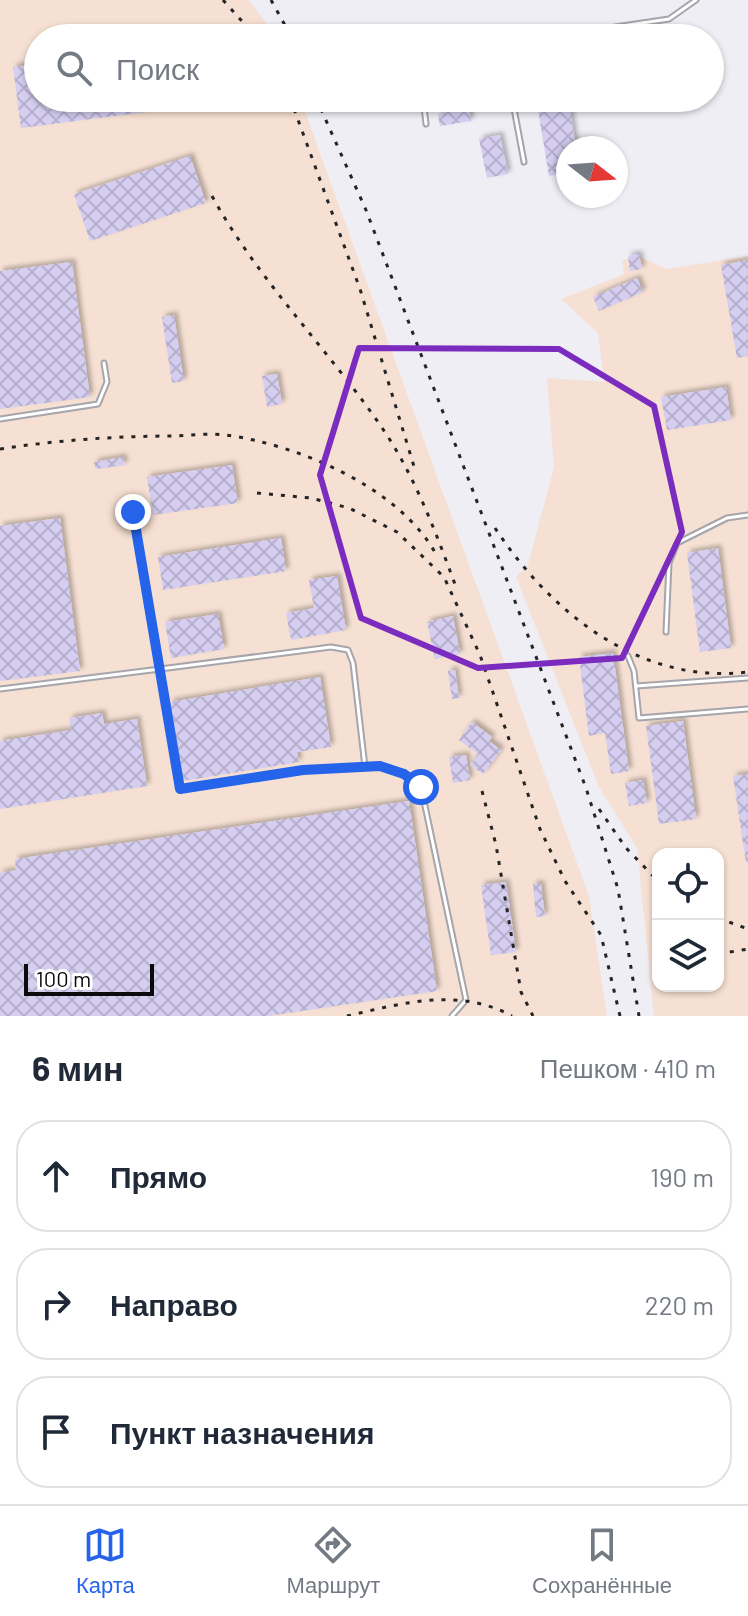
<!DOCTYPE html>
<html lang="ru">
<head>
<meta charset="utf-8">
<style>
  body { margin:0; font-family:Barlow,sans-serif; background:#f6f6f7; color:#1f2937 }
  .controls { position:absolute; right:24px; bottom:24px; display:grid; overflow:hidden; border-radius:16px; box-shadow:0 2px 6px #0004 }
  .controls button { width:72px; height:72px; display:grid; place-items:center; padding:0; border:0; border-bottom:2px solid #e0e1e3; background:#fff; color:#1f2937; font:40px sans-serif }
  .compass { position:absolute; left:556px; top:136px; width:72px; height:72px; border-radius:50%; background:#fff; box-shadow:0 2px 6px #0004; rotate:107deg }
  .scale { position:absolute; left:24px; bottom:20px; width:130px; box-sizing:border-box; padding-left:8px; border:4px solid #0b0b0d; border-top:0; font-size:22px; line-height:28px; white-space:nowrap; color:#0b0b0d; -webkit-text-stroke:6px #fff; paint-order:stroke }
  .stop { position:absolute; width:24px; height:24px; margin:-18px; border:6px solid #2563eb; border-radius:50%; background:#fff }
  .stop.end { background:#2563eb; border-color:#fff; box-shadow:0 2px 8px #0008 }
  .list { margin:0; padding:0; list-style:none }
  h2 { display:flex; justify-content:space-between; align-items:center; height:104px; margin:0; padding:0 32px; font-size:34px }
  h2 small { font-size:26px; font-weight:400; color:#747a83 }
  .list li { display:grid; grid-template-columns:52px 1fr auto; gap:24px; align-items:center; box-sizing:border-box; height:112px; margin:0 16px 16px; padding:0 16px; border:2px solid #e0e1e3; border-radius:32px }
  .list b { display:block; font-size:30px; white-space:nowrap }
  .list em { font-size:26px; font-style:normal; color:#747a83 }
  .icon { flex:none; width:44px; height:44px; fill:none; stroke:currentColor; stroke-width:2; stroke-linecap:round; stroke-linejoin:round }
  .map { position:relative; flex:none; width:748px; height:1016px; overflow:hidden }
  .search { position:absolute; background:#fff; box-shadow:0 2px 6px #0004; left:24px; right:24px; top:24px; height:88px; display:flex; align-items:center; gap:20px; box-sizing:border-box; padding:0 28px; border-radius:44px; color:#747a83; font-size:30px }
  .sheet { height:488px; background:#fff }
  nav { display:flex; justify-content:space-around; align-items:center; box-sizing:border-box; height:112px; border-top:2px solid #e0e1e3; background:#fff; font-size:22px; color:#747a83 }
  nav a { display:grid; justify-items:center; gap:4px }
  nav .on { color:#2563eb }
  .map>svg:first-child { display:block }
</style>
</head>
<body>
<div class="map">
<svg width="748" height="1016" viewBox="0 0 748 1016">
  <defs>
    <pattern id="building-cross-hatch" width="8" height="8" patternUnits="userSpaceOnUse" patternTransform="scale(2)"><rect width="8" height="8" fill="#d5cef1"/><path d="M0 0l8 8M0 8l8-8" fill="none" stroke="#b6b0cd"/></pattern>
    <filter id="shadow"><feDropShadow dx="3.5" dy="-3.5" stdDeviation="2" flood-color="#0004"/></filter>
  </defs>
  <rect width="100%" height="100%" fill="#efeef5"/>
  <g fill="#f6e0d3" fill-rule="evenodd">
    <polygon points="0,0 249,0 277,38 38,38 38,98 300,98 589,896 607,1016 0,1016"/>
    <path d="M637,256L667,269L748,256V1016H654L637,848L599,787L516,577L528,565L554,467L547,378L604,382L598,333L561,299L624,274L622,260ZM658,854H718V986H658Z"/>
  </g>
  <g fill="url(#building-cross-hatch)" filter="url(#shadow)">
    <polygon points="38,64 38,98 191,98 192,106 21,128 13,67"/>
    <polygon points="197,98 237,98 237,101 198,106"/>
    <polygon points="536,98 568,98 576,148 568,148 568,173 549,176"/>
    <polygon points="469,108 471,121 440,126 438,114"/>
    <polygon points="500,135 508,174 487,178 479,139"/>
    <polygon points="190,156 206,203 90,241 74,194"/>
    <polygon points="639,254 642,269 630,271 628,256"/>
    <polygon points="748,260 748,356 737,358 721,265"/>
    <polygon points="72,262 90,397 0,409 0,271"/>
    <polygon points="637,278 643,292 599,311 593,297"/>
    <polygon points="174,315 184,381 172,383 162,317"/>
    <polygon points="277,374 282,404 267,407 262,376"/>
    <polygon points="726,387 731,420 667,430 661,397"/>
    <polygon points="123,457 125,465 96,469 94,462"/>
    <polygon points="232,465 238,503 153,515 147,477"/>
    <polygon points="60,518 80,671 0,681 0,526"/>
    <polygon points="281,538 286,571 163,590 158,557"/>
    <polygon points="718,548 731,648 700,652 687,553"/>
    <polygon points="337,576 346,630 291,640 286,613 314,608 309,580"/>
    <polygon points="218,614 224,649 171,658 165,622"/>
    <polygon points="453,616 460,654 435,659 427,622"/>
    <polygon points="613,653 629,771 611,774 605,733 589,736 579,657"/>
    <polygon points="455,670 459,698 452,699 448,671"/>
    <polygon points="320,677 331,747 297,752 299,762 183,781 170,702"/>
    <polygon points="102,713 104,724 137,719 147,786 0,809 0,741 71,730 69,718"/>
    <polygon points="683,721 696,819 659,824 646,726"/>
    <polygon points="472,722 492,737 489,741 501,750 483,774 470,765 478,754 459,740"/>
    <polygon points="466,755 470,780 453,783 449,757"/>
    <polygon points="748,774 748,863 746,863 733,776"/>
    <polygon points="643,780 647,803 629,806 625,783"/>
    <polygon points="409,801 437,991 268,1016 0,1016 0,873 16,870 15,859"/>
    <polygon points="506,882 516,952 491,955 481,885"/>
    <polygon points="533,884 541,884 545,916 536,917"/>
  </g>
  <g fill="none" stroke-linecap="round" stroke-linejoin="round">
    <defs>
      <g id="lane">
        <polyline points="541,38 669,19 696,0"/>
        <polyline points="423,98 426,124"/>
        <polyline points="512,98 524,162"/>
        <polyline points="0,419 98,404 107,382 104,363"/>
        <polyline points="133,512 160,669 331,647 348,650 353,663 365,767"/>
        <polyline points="666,632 669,563 677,543 727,518 748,515"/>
        <polyline points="628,656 634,671 639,718 748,709"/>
        <polyline points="636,686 748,678"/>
        <polyline points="0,689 160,669 180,789 303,770 380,766 404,774 421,787 466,1000 452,1016"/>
      </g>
    </defs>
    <use href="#lane" stroke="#a6a5ab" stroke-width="7"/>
    <use href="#lane" stroke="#fff" stroke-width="3"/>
    <g stroke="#242427" stroke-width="3" stroke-dasharray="4 8" stroke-linecap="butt">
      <polyline points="223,0 257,38"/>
      <polyline points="271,0 292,38"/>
      <polyline points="290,98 360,289 416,473"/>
      <polyline points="316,98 366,210 586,788 618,889 639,1016"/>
      <path d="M212,196C257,278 324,345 378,422C413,471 435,530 456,587"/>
      <path d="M0,449C58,440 118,436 177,436C193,435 210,433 226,435C299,445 401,488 437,556"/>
      <polyline points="257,493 311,498 349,508 397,532 444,577 480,655 540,829 565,881 601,935 620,1016"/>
      <path d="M495,528C551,613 640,685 748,672"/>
      <polyline points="482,791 496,845 521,992 533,1016"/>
      <polyline points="599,809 626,848 658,881"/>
      <polyline points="718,918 748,929"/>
      <polyline points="718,954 748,949"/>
      <path d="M347,1016C403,1003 459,987 512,1016"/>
    </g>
  </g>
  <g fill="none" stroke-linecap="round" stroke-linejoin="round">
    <polyline stroke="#2563eb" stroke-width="10" points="133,512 180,789 303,770 380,766 404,774 421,787"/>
  </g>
  <path fill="none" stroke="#7b2cbf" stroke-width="6" stroke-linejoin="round" d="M359,348L559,349L654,406L682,532L622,658L478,668L361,618L320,475Z"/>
</svg>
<div class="controls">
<button><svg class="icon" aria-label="locate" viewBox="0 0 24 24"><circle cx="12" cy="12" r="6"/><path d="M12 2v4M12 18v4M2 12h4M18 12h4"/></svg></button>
<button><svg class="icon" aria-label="layers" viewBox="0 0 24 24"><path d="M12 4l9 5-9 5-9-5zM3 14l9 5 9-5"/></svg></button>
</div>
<svg class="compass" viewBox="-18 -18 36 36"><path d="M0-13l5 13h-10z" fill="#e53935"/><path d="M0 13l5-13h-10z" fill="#747a83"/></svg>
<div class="scale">100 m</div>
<div class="stop" style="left:421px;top:787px"></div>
<div class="stop end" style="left:133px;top:512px"></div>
<div class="search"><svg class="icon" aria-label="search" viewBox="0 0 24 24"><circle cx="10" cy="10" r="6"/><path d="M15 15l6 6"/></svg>Поиск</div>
</div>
<section class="sheet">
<h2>6 мин<small>Пешком · 410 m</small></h2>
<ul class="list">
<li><svg class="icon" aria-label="ahead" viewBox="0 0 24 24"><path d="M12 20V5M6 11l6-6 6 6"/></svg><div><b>Прямо</b></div><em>190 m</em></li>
<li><svg class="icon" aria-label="right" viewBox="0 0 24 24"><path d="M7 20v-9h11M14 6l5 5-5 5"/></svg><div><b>Направо</b></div><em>220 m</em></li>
<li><svg class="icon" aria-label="arrive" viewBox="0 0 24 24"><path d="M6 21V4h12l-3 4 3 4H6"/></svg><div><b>Пункт назначения</b></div></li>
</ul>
</section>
<nav>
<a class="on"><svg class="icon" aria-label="map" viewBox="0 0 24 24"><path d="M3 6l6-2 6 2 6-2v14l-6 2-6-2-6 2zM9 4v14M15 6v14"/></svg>Карта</a>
<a><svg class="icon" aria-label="directions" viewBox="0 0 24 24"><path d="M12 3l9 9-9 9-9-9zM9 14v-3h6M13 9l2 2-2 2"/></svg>Маршрут</a>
<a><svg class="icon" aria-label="saved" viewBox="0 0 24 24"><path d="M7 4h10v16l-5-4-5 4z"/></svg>Сохранённые</a>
</nav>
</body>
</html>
